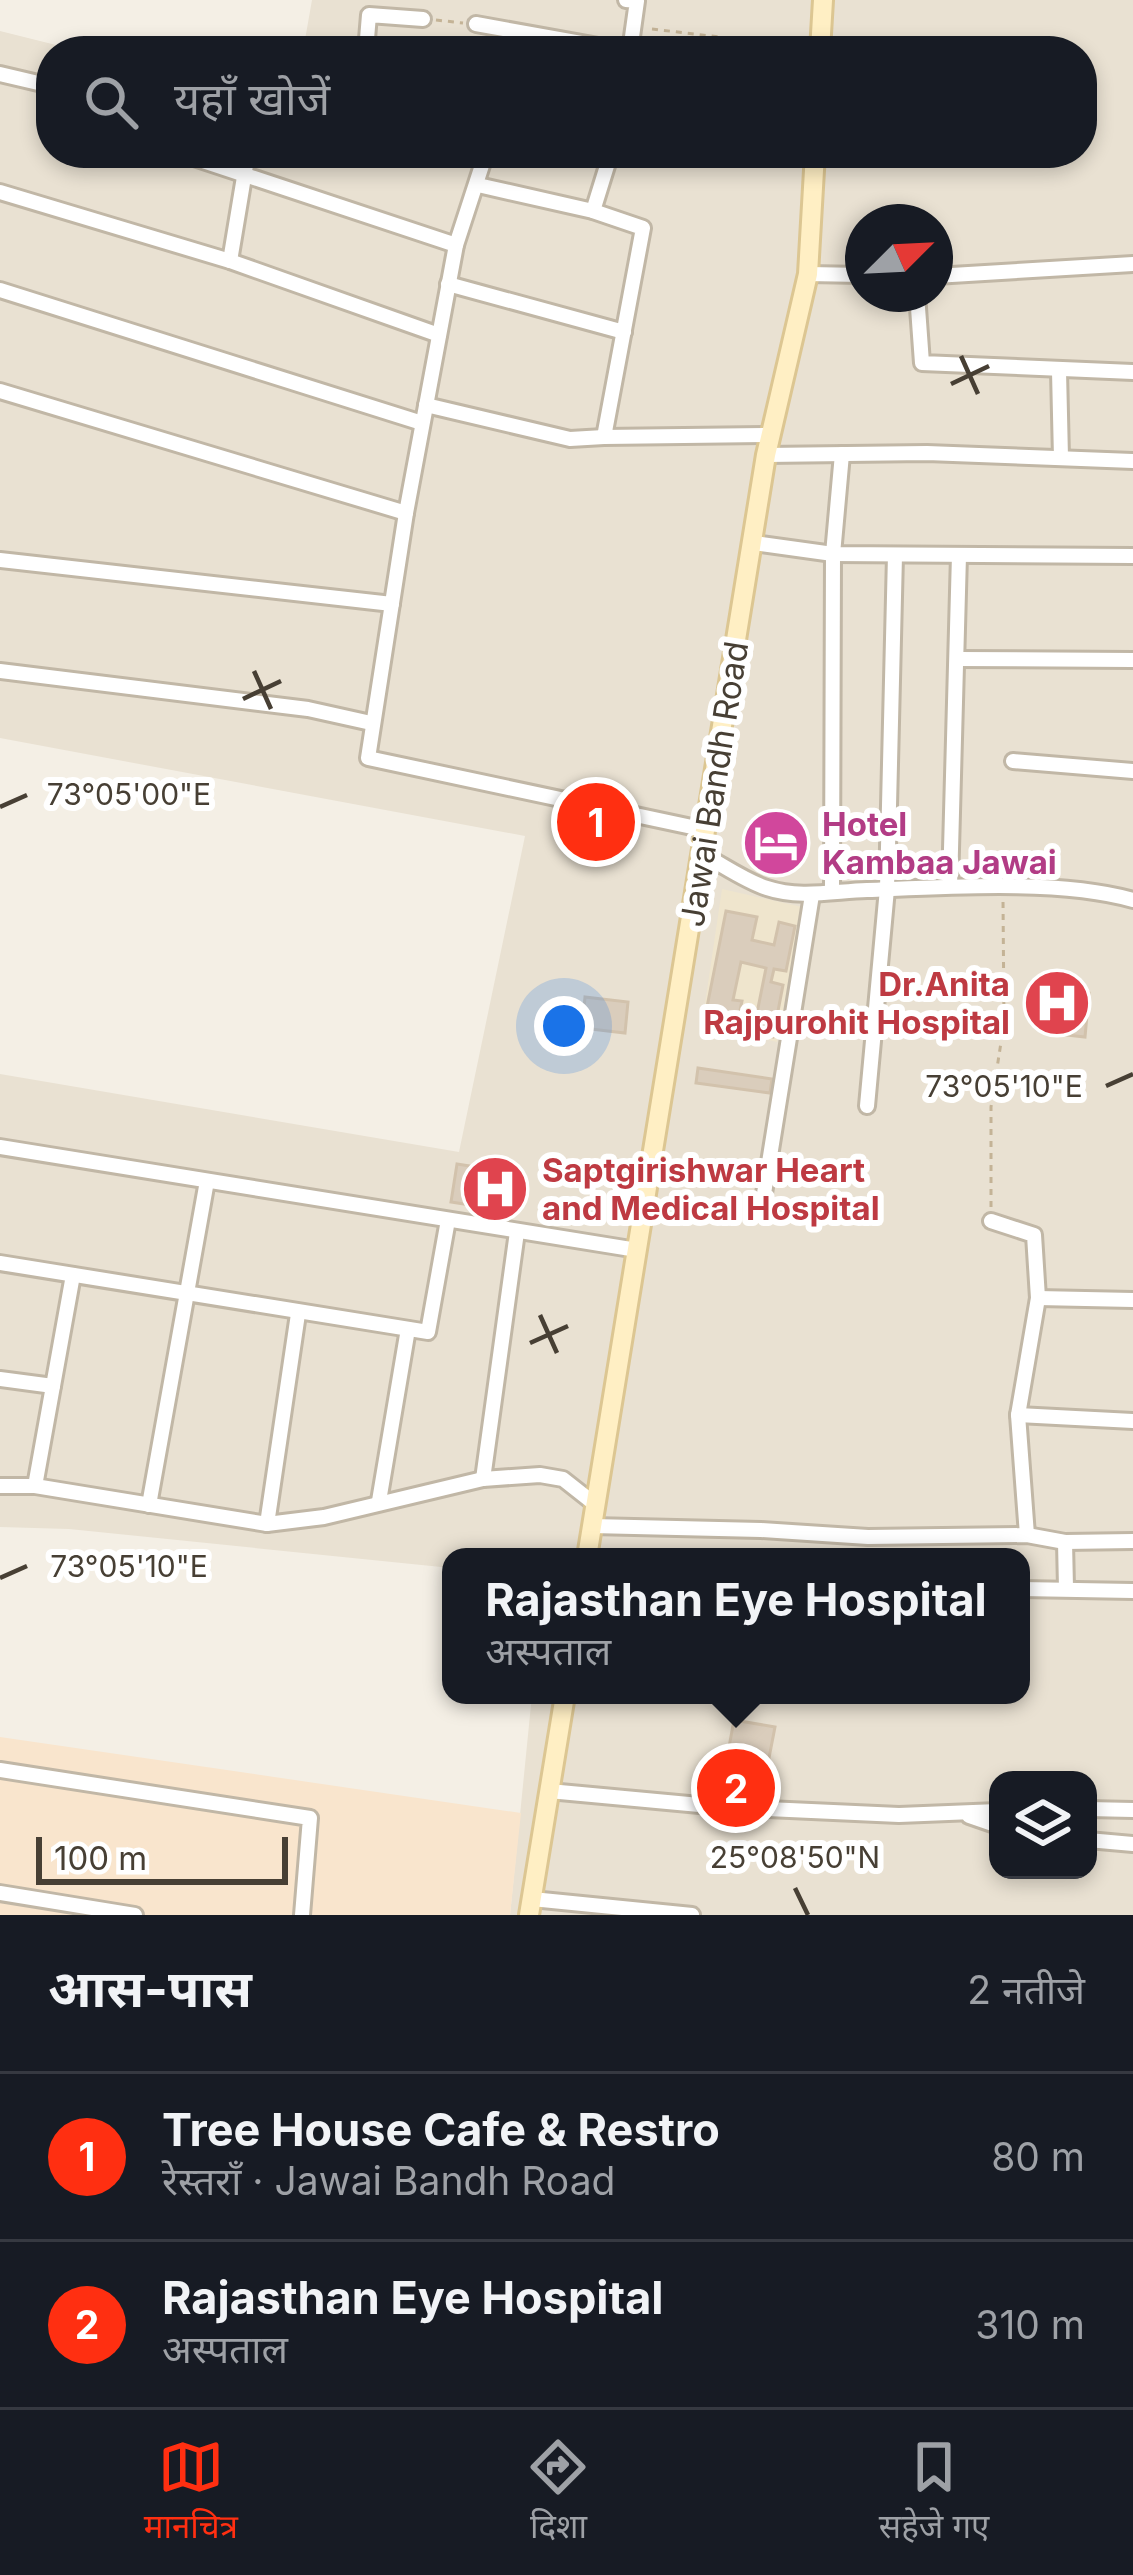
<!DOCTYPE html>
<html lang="hi">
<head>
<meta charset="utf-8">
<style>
  body { margin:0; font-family:Inter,"Noto Sans Devanagari",sans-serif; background:#242831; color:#f1f3f6 }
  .controls { position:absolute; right:36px; bottom:36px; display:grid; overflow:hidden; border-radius:24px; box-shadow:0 6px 18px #0003 }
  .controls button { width:108px; height:108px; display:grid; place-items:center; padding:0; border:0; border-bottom:3px solid #363941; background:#171b24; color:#f1f3f6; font:60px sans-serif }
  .compass { position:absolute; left:845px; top:204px; width:108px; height:108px; border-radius:50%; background:#171b24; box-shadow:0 6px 18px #0003; rotate:66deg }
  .scale { position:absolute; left:36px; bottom:30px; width:252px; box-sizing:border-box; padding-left:12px; border:6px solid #473f34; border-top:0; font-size:33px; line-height:42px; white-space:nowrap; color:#473f34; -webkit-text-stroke:9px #fff; paint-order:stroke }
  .you { position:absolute; left:564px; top:1026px; width:42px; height:42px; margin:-30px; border:9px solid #fff; border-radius:50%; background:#1a73e8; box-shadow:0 0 0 18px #1a73e833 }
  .badge { display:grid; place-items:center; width:78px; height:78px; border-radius:50%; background:#ff2f11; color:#fff; font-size:39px; font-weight:700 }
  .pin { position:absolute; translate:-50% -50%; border:6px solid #fff; box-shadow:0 3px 12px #0006 }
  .popup { position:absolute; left:442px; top:1548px; width:588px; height:156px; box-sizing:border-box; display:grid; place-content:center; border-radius:24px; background:#171b24; filter:drop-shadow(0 3px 9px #0005); font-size:39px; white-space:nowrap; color:#9ea1a6 }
  .popup b { font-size:45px; color:#f1f3f6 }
  .popup::after { content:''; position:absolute; left:50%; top:100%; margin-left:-24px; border:24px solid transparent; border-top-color:#171b24 }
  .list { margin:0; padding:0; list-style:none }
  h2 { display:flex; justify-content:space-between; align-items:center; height:156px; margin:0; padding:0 48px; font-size:51px }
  h2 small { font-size:39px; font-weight:400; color:#9ea1a6 }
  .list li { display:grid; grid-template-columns:78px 1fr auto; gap:36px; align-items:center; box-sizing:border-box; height:168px; padding:0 48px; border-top:3px solid #363941 }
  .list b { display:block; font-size:45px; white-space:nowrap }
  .list p { margin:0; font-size:39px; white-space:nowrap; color:#9ea1a6 }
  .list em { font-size:39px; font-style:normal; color:#9ea1a6 }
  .icon { flex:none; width:66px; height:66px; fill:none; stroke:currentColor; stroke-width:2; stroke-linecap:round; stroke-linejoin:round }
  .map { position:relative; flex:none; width:1133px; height:1915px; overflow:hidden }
  .search { position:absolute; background:#171b24; box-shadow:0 6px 18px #0003; left:36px; right:36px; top:36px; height:132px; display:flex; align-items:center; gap:30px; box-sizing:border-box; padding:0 42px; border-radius:48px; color:#9ea1a6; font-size:45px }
  .sheet { height:492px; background:#171b24 }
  nav { display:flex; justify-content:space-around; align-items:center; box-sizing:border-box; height:168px; border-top:3px solid #363941; background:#171b24; font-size:33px; color:#9ea1a6 }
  nav a { display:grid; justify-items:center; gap:6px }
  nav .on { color:#ff2f11 }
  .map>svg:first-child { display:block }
</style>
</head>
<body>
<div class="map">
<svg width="1133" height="1915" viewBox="0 0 1133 1915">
  <rect width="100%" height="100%" fill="#f4efe5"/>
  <path fill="#e9e1d2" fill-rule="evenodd" d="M312,0H1133V1915H510L532,1695H1021V1557H451V1568L69,1529L0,1527V1074L459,1152L525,836L0,738V31L80,51H51V153H1082V51H303ZM863,222H935V294H863ZM998,1780H1088V1870H998Z"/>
  <polygon fill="#f9e5cd" points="0,1737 521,1813 510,1915 0,1915"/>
  <polygon fill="#efe5cd" points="722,889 802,907 777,1042 702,1024"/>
  <g fill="#dacdbc" stroke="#d2c2ac" stroke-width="3">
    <polygon points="726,911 757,917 752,940 774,945 779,922 795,926 786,971 774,969 771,982 783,985 773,1037 753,1033 766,968 741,962 733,1000 742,1001 736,1029 704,1022"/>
    <polygon points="1037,987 1089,993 1085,1037 1057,1034 1058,1023 1034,1021"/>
    <polygon points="585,997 628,1002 625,1033 582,1028"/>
    <polygon points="698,1068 772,1079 770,1093 696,1083"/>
    <polygon points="457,1164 515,1173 509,1211 451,1202"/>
    <polygon points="734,1720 775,1727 760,1804 720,1796"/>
  </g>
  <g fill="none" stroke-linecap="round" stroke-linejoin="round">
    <defs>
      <g id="street">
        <polyline points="626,0 637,1 630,51"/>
        <polyline points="476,24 626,51"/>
        <polyline points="366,51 369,15 423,19"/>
        <polyline points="0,74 51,86"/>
        <polyline points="179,153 456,245"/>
        <polyline points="486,153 456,245 406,513 368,758 706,830"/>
        <polyline points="586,153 609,158"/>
        <polyline points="478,185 593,211 643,228 604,437 770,435"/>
        <polyline points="0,192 230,261 439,335"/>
        <polyline points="593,211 611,153"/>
        <polyline points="230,261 248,153"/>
        <polyline points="808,274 863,275"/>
        <polyline points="935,276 1133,264"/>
        <polyline points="448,284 624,332"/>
        <polyline points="0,290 422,423"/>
        <polyline points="917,294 922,363 1133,372"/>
        <polyline points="1059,371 1061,458"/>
        <polyline points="0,391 406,513"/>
        <polyline points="426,405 570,439 604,437"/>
        <polyline points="766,455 927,453 1133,461"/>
        <polyline points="754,543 833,554 1133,556"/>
        <polyline points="0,560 392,604"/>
        <polyline points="957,659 1133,660"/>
        <polyline points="0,671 308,709 371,723"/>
        <polyline points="1013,761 1133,771"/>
        <path d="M702,854C723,865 745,881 767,888C800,899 834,891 867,890C943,887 1062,879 1133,900"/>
        <polyline points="950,886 959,555"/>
        <polyline points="832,891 833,554 842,454"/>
        <polyline points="867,1106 887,889 895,555"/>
        <polyline points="0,1147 637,1250"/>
        <polyline points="762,1206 812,895"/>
        <polyline points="991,1221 1034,1235 1038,1298 1018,1415 1027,1535"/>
        <polyline points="0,1263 428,1332 448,1220"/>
        <polyline points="1038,1298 1133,1300"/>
        <polyline points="0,1379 53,1386"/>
        <polyline points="1018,1415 1133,1421"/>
        <polyline points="483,1479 517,1232"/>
        <polyline points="0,1486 35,1486 267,1524 324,1517 483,1479 540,1475 563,1479 596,1505"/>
        <polyline points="35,1486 73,1275"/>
        <polyline points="379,1501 408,1329"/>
        <polyline points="149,1505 207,1181"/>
        <polyline points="267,1524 298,1314"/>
        <polyline points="592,1526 761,1530 868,1537 1027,1535 1065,1542 1133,1541"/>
        <polyline points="1065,1542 1066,1588"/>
        <polyline points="1021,1589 1133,1591"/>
        <polyline points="0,1770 310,1818 302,1915"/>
        <polyline points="549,1791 721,1807 899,1815 998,1811"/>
        <polyline points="1088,1809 1133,1810"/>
        <polyline points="969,1816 998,1826"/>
        <polyline points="1088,1840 1133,1844"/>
        <polyline points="0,1893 135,1915"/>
        <polyline points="532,1899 692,1915"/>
      </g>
      <g id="secondary">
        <polyline points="820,51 823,0"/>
        <polyline points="587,1557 766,455 808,274 815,153"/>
        <polyline points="529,1915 565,1695"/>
      </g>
    </defs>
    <use href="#street" stroke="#c1b7a6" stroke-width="20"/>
    <use href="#secondary" stroke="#dcc692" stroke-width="24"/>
    <g stroke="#c4b396" stroke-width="3" stroke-dasharray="6 6" stroke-linecap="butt">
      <polyline points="436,20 463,23"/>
      <polyline points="652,29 803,47"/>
      <polyline points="991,1207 991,1107 1004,1023 1003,899"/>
    </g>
    <use href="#street" stroke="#fff" stroke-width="14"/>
    <use href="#secondary" stroke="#ffefc4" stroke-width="18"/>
  </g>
  <path fill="none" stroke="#473f34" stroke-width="4.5" d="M961,356L978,394M951,384L989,366M254,671L271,709M243,699L281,681M0,807L27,795M1106,1086L1133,1074M540,1315L557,1353M530,1343L568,1326M0,1578L27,1566M795,1888L808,1915"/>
  <defs>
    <symbol id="hotel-disc" viewBox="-11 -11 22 22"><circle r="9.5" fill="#d1479c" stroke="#fff"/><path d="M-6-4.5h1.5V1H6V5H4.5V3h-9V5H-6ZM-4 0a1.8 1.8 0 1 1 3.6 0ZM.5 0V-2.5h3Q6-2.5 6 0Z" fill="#fff"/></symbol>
    <symbol id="hospital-disc" viewBox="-11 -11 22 22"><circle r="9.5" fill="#e0444e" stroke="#fff"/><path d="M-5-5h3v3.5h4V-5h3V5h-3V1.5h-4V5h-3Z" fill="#fff"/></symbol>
  </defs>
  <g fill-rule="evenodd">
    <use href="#hotel-disc" x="738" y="805" width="76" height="76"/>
    <use href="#hospital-disc" x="1019" y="965" width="76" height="76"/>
    <use href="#hospital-disc" x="457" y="1151" width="76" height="76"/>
  </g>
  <g text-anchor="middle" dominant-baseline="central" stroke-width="12" stroke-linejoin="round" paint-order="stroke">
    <g font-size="33" fill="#473f34" stroke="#fff">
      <text transform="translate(714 784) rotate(-81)">Jawai Bandh Road</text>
    </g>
    <g font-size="33" font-weight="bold" fill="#b23c85" stroke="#fff" text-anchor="start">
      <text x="822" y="824">Hotel<tspan x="822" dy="38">Kambaa Jawai</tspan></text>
    </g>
    <g font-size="33" font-weight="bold" fill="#be3a42" stroke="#fff" text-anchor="end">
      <text x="1010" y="984">Dr.Anita<tspan x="1010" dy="38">Rajpurohit Hospital</tspan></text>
      <text x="542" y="1170" text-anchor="start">Saptgirishwar Heart<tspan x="542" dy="38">and Medical Hospital</tspan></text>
    </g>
  </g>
  <g font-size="30" text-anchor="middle" fill="#473f34" stroke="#fff" stroke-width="12" stroke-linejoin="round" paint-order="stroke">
    <text x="129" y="805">73°05'00"E</text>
    <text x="1004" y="1097">73°05'10"E</text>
    <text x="129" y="1577">73°05'10"E</text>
    <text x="795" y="1868">25°08'50"N</text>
  </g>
</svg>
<div class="controls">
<button><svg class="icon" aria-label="layers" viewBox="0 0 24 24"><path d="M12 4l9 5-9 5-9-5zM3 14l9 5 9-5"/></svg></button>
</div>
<svg class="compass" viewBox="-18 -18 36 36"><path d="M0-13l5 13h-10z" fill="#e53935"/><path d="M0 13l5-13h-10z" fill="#9ea1a6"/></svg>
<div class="scale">100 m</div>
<div class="you"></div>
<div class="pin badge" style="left:596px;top:822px">1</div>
<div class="pin badge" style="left:736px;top:1788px">2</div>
<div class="popup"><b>Rajasthan Eye Hospital</b>अस्पताल</div>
<div class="search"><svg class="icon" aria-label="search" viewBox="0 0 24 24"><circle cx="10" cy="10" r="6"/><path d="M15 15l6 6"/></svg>यहाँ खोजें</div>
</div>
<section class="sheet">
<h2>आस-पास<small>2 नतीजे</small></h2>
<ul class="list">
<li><span class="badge">1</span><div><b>Tree House Cafe &amp; Restro</b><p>रेस्तराँ · Jawai Bandh Road</p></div><em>80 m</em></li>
<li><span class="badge">2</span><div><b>Rajasthan Eye Hospital</b><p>अस्पताल</p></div><em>310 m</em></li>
</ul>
</section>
<nav>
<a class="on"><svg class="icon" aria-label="map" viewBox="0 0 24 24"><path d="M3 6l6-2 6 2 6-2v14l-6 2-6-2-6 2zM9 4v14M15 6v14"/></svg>मानचित्र</a>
<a><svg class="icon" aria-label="directions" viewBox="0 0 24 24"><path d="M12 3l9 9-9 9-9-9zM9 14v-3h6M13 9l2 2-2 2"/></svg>दिशा</a>
<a><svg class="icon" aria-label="saved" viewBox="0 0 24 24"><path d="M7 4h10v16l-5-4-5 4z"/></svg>सहेजे गए</a>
</nav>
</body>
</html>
